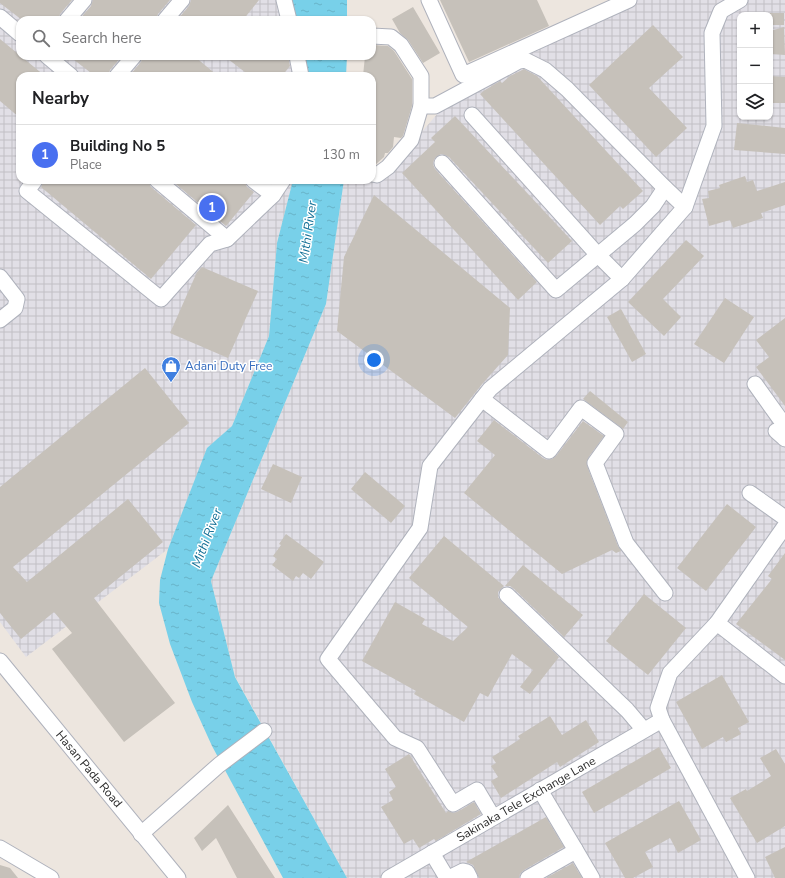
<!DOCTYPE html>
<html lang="en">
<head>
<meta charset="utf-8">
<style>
  body { margin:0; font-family:"Nunito Sans",sans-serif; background:#f6f6f6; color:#202124 }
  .controls { position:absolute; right:12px; top:12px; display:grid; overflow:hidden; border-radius:8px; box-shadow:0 1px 3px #0004 }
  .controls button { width:36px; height:36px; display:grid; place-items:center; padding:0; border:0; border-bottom:1px solid #e0e0e0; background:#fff; color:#202124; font:20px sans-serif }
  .you { position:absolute; left:374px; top:360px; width:14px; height:14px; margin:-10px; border:3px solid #fff; border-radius:50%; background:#1a73e8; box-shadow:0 0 0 6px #1a73e833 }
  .badge { display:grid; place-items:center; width:26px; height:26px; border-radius:50%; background:#4970f0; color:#fff; font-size:13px; font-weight:700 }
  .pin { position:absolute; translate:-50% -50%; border:2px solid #fff; box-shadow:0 1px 4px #0006 }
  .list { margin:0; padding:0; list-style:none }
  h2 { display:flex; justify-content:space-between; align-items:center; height:52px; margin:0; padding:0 16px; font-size:17px }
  h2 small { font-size:13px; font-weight:400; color:#757577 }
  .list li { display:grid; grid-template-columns:26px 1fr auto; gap:12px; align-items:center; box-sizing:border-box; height:60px; padding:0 16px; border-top:1px solid #e0e0e0 }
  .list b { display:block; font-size:15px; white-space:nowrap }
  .list p { margin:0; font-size:13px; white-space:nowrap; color:#757577 }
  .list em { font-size:13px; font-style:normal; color:#757577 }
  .icon { flex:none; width:22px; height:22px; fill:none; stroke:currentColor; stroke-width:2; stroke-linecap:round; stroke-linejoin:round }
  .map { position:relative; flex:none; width:785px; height:878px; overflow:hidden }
  .search { position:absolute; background:#fff; box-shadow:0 1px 3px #0004; left:16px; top:16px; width:360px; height:44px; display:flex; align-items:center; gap:10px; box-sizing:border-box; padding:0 14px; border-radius:12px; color:#757577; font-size:15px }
  .panel { position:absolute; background:#fff; box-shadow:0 1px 3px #0004; left:16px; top:72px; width:360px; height:112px; border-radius:12px }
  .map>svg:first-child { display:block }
</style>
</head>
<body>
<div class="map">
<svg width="785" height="878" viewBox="0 0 785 878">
  <defs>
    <pattern id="industrial-grid" width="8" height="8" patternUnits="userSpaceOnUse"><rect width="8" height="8" fill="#e1dfe6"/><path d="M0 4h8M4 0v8" fill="none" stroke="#c1c0c5"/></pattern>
    <pattern id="water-ripples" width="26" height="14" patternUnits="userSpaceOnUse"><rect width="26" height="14" fill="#78d0e9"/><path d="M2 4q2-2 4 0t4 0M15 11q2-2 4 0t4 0" fill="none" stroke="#68b3c8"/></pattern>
  </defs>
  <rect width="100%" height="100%" fill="#ede6df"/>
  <g fill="url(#industrial-grid)" fill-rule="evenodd">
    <polygon points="0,0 290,0 294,20 20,20 20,56 301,56 305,76 20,76 20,180 293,180 277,243 269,336 232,426 207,449 168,549 26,657 0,622"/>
    <path d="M635,0H785V878H347L235,676L211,581L326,304L344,181L372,180L383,177L457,91ZM740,15H770V117H740Z"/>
  </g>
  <g fill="url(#water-ripples)">
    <polygon points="290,0 347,0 347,20 294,20"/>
    <polygon points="301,56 347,56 346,76 305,76"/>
    <polygon points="293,180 344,180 326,304 211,581 235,677 347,878 283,878 212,746 192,702 170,644 159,603 160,580 168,549 207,448 232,426 269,336 277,243"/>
  </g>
  <g fill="#c6c1ba">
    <polygon points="0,0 72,0 60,14 58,20 22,20 0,3"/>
    <polygon points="93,0 170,0 158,14 156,20 79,20 91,6"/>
    <polygon points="191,0 259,0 243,20 177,20 189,6"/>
    <polygon points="440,0 537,0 549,26 469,62"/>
    <polygon points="413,7 440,53 423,63 408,40 400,33 392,19"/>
    <rect x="770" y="13" width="14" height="12"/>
    <polygon points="653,25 683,57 649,88 687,128 656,157 589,85"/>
    <polygon points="784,27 785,55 770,54 770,31"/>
    <polygon points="0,39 45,76 20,76 20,118 0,101"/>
    <polygon points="372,45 388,46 394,51 412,79 412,106 403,136 401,138 394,137 393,147 388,153 385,153 384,157 375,165 372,165 372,76 363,76 365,56 372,56"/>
    <polygon points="69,56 122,56 110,70 108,76 95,76"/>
    <polygon points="143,56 194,56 218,76 129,76 141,62"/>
    <polygon points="224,56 288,56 290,66 282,76 250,76"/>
    <polygon points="524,69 537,76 643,191 623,209 620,206 600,225 480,94 485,90 500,81 502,83 510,76"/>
    <polygon points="770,76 785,77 785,103 770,103"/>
    <polygon points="455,116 572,241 548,263 449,157 445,155 441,154 436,157 434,160 433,164 435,169 537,282 518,300 402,173 435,142 431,138"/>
    <polygon points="737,123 785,128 785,154 734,150"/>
    <polygon points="745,176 747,182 753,180 757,191 785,182 785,205 761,213 763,218 733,228 730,220 709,226 702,199 709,198 708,191 720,188 719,185"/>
    <polygon points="44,180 148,180 151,187 196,225 151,279 41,187"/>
    <polygon points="171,180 244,180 247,187 254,192 226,226"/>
    <polygon points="374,195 510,308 508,355 483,383 455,418 337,331 344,257"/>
    <polygon points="686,240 704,256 663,299 681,317 664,336 628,302"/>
    <polygon points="202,267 258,291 228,358 170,333 197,272"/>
    <polygon points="725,298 754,317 724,363 694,344"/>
    <polygon points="621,309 646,354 632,362 607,317"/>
    <polygon points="785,318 785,406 756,367 769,357 756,340"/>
    <polygon points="145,368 189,423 13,567 27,582 128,499 163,542 94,598 175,703 124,742 52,649 72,633 54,612 21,639 0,613 0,487"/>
    <polygon points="590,391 628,422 623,429 583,399"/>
    <polygon points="494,420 543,458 547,460 552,459 556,456 583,421 604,436 588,458 587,466 618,546 621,551 616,553 612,550 562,574 464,493 495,455 477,441"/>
    <polygon points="273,464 302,477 291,503 261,489"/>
    <polygon points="365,472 405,506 391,523 351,489"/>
    <polygon points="727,504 756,527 706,591 677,568"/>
    <polygon points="286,534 324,562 311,579 303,573 299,578 296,576 293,581 272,565 277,559 273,556 281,545 279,544"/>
    <polygon points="444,536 504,586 498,592 498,597 501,601 559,657 530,694 520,687 533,670 512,654 488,697 480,693 464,722 414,694 416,691 362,661 395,602 425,619 422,624 453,641 468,627 409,578"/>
    <polygon points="785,553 785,660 736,624 772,579 768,576"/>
    <polygon points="523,565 583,615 564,637 513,588 510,586 505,586"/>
    <polygon points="644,594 686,628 648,675 606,641"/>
    <polygon points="722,675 749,722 738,728 741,734 726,742 723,737 702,749 676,702"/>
    <polygon points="550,716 562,735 586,720 599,742 560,767 557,762 501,798 491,781 498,777 491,766 496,763 492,757 520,739 518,736"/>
    <polygon points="659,747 671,768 594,813 582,792"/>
    <polygon points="776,749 785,764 785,826 757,843 730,798 746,789 747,791 771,776 760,758"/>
    <polygon points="409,754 446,813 448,811 453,813 457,812 474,802 481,814 436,841 434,839 419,848 413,839 404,844 381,807 393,800 389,792 396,787 385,769"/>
    <polygon points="679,801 701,840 678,853 670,838 645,852 653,867 633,878 625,878 605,843"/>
    <polygon points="228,805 275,878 237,878 216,838 202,851 194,838"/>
    <polygon points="546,817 564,847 524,870 520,874 519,878 479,878 473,865 466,862"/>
    <polygon points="785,847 785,878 775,878 765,857"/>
    <polygon points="573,863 582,878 546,878"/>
    <polygon points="0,865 10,868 18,878 0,878"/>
  </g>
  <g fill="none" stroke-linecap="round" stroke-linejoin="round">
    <defs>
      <g id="minor">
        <polyline points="284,0 289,20"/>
        <polyline points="429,0 463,75 629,0"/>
        <polyline points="0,17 20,34"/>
        <polyline points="67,20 84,0"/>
        <polyline points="165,20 182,0"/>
        <polyline points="372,36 391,37 401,45 421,76 421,106 435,106 519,61 525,60 545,70 567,89 665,188 685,207"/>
        <polyline points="47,56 71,76"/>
        <polyline points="297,56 301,76"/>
        <polyline points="117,76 134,56"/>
        <polyline points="472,115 597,254 622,279"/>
        <polyline points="442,163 556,290 635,224 653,206 665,188"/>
        <polyline points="372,174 377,175 388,167 411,140 421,106"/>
        <polyline points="35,180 27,191 161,299 210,244 227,239 273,195 283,180"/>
        <polyline points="157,180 227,239"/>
        <polyline points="253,180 273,195"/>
        <polyline points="0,277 17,299 15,308 0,320"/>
        <polyline points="755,384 785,426"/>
        <polyline points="482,399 549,451 581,408 616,434 595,463 626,543 665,593"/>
        <polyline points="776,431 785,439"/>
        <polyline points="750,493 785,518"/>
        <polyline points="507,595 627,710 644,730"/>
        <polyline points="717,623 785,676"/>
        <polyline points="0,661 178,878"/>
        <polyline points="662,720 747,878"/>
        <polyline points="493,817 477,790 453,804 417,748 395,738 328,659 420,528 430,466 482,399 490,389 622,279 685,207 714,126 712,33 721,11 740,0"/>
        <polyline points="141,834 219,765 264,731"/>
        <polyline points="0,848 51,878"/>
        <polyline points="575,849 592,878"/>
        <polyline points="432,853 447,878"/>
        <polyline points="389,878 662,720 658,708 670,673 717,623 785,526"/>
        <polyline points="449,878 463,871 467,872 470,878"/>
        <polyline points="528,878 572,853 575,849 540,790"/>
      </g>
    </defs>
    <use href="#minor" stroke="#afb2bc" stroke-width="17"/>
    <use href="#minor" stroke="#fff" stroke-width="15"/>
  </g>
  <defs>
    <symbol id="shop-pin" viewBox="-11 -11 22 30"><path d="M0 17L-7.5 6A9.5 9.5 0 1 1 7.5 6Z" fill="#3f7fe0" stroke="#fff"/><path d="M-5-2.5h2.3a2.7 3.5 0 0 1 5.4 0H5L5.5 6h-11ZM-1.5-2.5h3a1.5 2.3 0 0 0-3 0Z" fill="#fff"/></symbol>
  </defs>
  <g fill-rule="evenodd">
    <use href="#shop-pin" x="160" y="355" width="22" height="30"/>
  </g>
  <g text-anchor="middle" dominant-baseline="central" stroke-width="3" stroke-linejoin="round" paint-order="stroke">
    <g font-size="12" fill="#366cbe" stroke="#fff" text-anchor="start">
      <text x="185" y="366">Adani Duty Free</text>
    </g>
    <g font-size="12" fill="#2c2c2c" stroke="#fff">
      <text transform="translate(89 769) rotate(50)">Hasan Pada Road</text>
      <text transform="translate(526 799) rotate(-30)">Sakinaka Tele Exchange Lane</text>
    </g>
    <g font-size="13" font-style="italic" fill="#157197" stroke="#fff">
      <text transform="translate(308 232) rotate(-82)">Mithi River</text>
      <text transform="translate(207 538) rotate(-69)">Mithi River</text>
    </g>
  </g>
</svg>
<div class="controls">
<button>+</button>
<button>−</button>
<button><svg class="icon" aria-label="layers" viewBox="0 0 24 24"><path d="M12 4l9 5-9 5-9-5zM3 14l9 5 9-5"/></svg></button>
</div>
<div class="you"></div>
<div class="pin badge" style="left:212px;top:208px">1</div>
<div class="search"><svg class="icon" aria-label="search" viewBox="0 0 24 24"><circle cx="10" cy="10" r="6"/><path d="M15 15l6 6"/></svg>Search here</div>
<section class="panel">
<h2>Nearby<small></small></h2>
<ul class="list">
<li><span class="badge">1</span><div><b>Building No 5</b><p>Place</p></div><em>130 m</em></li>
</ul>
</section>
</div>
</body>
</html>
